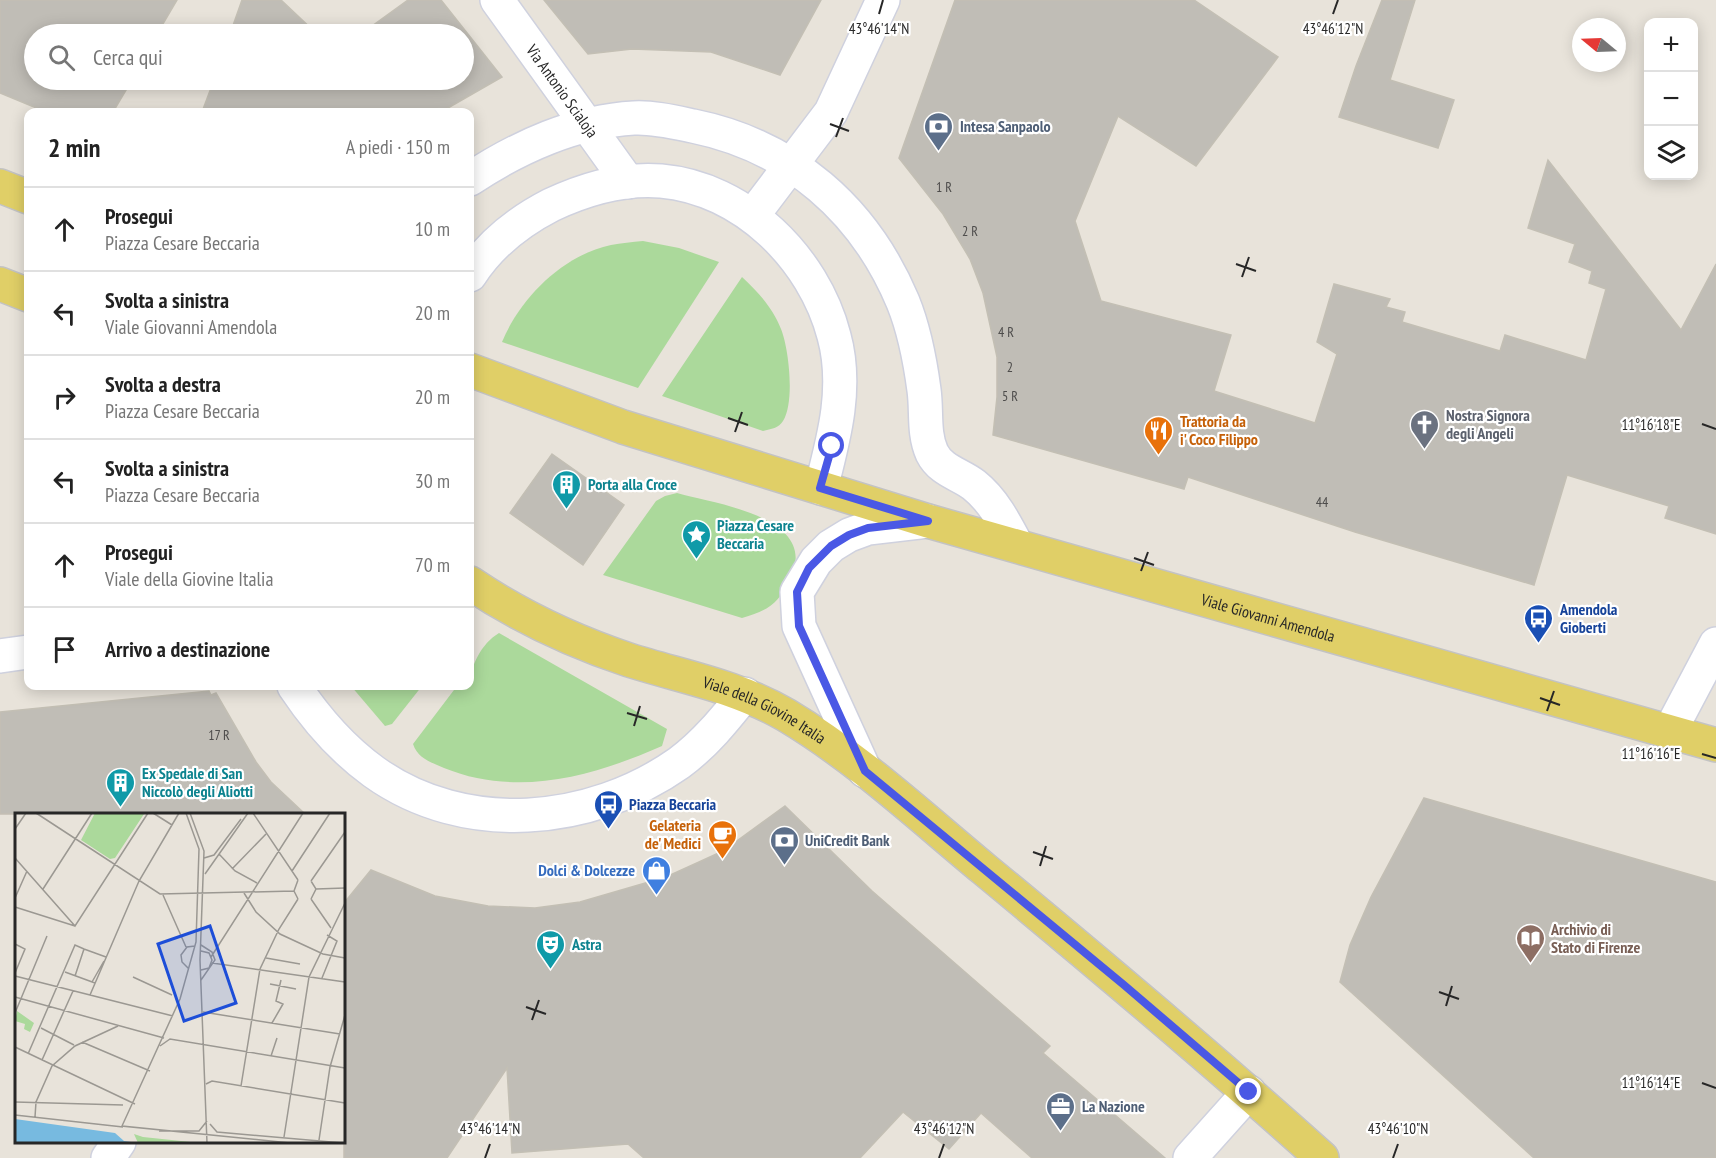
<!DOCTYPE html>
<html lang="it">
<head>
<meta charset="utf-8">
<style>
  body { margin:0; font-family:"PT Sans Narrow",sans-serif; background:#f2f2f2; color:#222 }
  .controls { position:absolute; right:18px; top:18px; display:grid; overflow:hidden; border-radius:12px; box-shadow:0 3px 15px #0003 }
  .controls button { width:54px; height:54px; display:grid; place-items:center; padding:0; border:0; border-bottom:2px solid #e0e0e0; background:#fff; color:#222; font:30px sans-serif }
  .compass { position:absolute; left:1572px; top:18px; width:54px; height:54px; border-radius:50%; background:#fff; box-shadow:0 3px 15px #0003; rotate:289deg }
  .stop { position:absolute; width:18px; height:18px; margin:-14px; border:4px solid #4a58e5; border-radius:50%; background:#fff }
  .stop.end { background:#4a58e5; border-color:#fff; box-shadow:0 2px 6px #0008 }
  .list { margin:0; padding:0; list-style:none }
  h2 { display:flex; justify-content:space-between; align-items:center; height:78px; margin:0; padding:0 24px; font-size:26px }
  h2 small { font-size:20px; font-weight:400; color:#767676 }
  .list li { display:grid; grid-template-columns:39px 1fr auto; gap:18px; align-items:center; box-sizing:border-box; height:84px; padding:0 24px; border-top:2px solid #e0e0e0 }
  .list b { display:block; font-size:22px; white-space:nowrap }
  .list p { margin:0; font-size:20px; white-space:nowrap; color:#767676 }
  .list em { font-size:20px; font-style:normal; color:#767676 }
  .icon { flex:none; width:33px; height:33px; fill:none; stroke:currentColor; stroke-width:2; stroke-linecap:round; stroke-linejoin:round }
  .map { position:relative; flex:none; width:1716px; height:1158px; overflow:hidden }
  .search { position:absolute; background:#fff; box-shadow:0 3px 15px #0003; left:24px; top:24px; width:450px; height:66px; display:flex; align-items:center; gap:15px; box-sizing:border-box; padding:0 21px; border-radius:33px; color:#767676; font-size:22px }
  .panel { position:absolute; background:#fff; box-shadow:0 3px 15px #0003; left:24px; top:108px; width:450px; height:582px; border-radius:12px }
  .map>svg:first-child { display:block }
</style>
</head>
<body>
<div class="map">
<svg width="1716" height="1158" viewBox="0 0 1716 1158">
  <rect width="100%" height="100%" fill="#e8e3da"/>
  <g fill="#abd99b">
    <path d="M643,241L679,248L719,262L638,388L502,342C520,298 563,255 611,245C621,243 632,242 643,241Z"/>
    <path d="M742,277C758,292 773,308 781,329C789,349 795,402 783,421C779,428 771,429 763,431L662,396Z"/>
    <path d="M677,493C716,504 821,517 790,579C778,604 769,610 742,618L603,575L656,501L665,496Z"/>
    <path d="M499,633L667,729L662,746C594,776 518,798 444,768C431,762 418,759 413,744L457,686H470C470,666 481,644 499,633Z"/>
    <polygon points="351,686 422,686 392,724 385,726"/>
  </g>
  <g fill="#c0bdb6" stroke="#c3bfb4" stroke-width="1.5">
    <polygon points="0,0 177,0 157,34 34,34 34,80 132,80 113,112 46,112 0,93"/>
    <polygon points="242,0 281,0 317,34 230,34"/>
    <polygon points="408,0 441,0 502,77 441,112 202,112 214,80 464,80 464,34 361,34"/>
    <polygon points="544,0 821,0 780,75 711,52 632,49 588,54"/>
    <polygon points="955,0 1194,0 1278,57 1196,166 1118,116 1075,221 1101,301 1231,335 1214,391 1315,423 1337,354 1317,342 1334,284 1390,299 1386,307 1405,312 1402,322 1500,351 1505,335 1586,360 1606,289 1589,283 1592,271 1569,262 1575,244 1528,228 1548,160 1681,330 1716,264 1716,534 1665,518 1669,506 1567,475 1534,585 1355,532 1188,477 1184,489 993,435 997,397 997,357 983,293 970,259 943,214 899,158"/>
    <polygon points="1382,0 1415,0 1390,80 1454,100 1438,148 1339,117 1356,66"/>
    <polygon points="552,454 624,505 583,565 510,513"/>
    <polygon points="209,691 211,695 216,693 256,762 271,782 305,814 0,814 0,712"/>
    <polygon points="1424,798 1716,882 1716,1158 1534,1158 1340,982 1350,945 1371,897"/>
    <polygon points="785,806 872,891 1050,1046 1043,1053 1165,1158 1032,1158 981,1113 949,1149 903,1112 860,1158 644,1158 628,1144 512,1153 507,1068 447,1158 344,1158 344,903 371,870 435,896 488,906 535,908 580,902 666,877 699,862 723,851"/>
  </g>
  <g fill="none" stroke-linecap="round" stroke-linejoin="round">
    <defs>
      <g id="minor">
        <path id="s1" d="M497,0L628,182"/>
        <path d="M470,179C518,147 576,121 634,118C653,117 674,122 693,126C791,146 864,209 903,302C914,329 920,360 924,390C927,411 923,433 932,453C941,471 960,474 974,485C993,500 1005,523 1016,544"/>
        <polyline points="753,215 831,112 883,0"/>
        <path d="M470,275C490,244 518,222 551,205C585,189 624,178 661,181C743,188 814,258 834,336C848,387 834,438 821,488"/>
        <polyline points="0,656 28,652"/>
        <path d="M294,686C316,719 342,749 374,772C465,837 591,825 679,763C705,744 725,719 745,694"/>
        <polyline points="1670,731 1716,644"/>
        <polyline points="865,771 799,626 797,592 816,561 831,546 849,535 868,528 928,521"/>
        <polyline points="108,1158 119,1142"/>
        <polyline points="1190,1158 1249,1092"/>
      </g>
      <g id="major">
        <polyline points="0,186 28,197"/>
        <polyline points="0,284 28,295"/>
        <path id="s2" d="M470,370L623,427L928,521L1716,745"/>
        <path id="s3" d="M470,583C519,616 572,641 629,660C683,677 736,686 786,715C858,758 920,816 984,869C1099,964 1212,1059 1322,1158"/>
      </g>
    </defs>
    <use href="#minor" stroke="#cfd1de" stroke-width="36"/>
    <use href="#major" stroke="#c3c3c3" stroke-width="36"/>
    <use href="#minor" stroke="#fff" stroke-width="33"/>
    <use href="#major" stroke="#e0cf67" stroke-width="33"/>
  </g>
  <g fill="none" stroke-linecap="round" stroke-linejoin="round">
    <polyline stroke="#4a58e5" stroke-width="8" points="832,446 820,488 928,521 868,528 849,535 831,546 809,568 797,592 799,626 865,771 1124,985 1249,1092"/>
  </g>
  <path fill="none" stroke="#272727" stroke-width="2" d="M879,14L883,0M1333,14L1338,0M830,124L849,131M836,137L843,118M1236,264L1256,271M1242,277L1249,257M728,418L748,425M1702,424L1716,429M735,432L742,412M1134,558L1154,565M1141,571L1148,552M1540,698L1560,705M1547,711L1554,691M627,713L647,719M634,726L640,706M1702,754L1716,758M1033,852L1053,859M1040,866L1046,846M1439,992L1459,999M1446,1006L1452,986M526,1007L546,1014M532,1020L539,1000M1702,1083L1716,1088M485,1158L490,1144M939,1158L944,1144M1393,1158L1398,1144"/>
  <defs>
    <symbol id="bank-pin" viewBox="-11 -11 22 30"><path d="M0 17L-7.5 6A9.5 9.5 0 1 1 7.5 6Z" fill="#5c6f8a" stroke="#fff"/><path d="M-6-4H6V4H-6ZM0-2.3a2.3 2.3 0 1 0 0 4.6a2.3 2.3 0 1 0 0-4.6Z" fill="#fff"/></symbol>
    <symbol id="church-pin" viewBox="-11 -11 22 30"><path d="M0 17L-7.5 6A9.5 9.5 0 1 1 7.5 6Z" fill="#6b7280" stroke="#fff"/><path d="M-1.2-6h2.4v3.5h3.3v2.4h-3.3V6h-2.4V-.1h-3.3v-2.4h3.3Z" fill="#fff"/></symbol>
    <symbol id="restaurant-pin" viewBox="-11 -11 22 30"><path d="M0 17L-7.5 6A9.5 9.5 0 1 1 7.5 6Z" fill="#e8710a" stroke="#fff"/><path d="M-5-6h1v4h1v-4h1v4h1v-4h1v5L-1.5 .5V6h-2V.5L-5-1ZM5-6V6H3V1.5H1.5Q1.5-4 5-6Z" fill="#fff"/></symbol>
    <symbol id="building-pin" viewBox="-11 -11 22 30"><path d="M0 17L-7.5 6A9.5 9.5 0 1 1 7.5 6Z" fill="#0f9aa8" stroke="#fff"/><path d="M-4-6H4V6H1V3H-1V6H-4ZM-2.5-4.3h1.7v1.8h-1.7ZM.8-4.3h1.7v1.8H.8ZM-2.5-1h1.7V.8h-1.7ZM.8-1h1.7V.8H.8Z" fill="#fff"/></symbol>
    <symbol id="sight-pin" viewBox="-11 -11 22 30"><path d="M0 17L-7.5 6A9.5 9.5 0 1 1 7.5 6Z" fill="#0f9aa8" stroke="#fff"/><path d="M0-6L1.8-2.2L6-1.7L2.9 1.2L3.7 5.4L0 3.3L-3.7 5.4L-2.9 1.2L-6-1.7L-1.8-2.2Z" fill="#fff"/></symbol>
    <symbol id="bus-pin" viewBox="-11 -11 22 30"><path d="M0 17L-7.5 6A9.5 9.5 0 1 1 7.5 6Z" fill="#1a4fb4" stroke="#fff"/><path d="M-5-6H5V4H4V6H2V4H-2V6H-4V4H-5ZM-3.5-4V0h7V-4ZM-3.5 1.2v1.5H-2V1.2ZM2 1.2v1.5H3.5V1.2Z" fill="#fff"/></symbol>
    <symbol id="cafe-pin" viewBox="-11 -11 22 30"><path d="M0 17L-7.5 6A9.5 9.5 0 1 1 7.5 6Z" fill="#e8710a" stroke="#fff"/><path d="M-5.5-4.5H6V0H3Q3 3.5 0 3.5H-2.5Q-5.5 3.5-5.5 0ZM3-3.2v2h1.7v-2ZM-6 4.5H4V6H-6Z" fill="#fff"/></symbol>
    <symbol id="shop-pin" viewBox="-11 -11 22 30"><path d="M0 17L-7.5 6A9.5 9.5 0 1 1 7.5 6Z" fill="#3f7fe0" stroke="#fff"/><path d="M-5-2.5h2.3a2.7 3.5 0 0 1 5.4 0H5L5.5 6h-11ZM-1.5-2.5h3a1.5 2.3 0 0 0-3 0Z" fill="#fff"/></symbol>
    <symbol id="library-pin" viewBox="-11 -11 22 30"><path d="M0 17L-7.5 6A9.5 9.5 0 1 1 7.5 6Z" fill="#8d6e63" stroke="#fff"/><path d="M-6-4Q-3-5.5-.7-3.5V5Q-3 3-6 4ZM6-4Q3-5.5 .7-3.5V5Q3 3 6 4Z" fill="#fff"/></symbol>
    <symbol id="theatre-pin" viewBox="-11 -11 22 30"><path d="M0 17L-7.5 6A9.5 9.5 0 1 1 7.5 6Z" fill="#0f9aa8" stroke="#fff"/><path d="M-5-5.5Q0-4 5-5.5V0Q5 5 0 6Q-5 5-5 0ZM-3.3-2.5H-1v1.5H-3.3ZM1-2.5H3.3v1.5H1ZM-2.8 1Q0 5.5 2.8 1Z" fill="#fff"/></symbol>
    <symbol id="office-pin" viewBox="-11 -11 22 30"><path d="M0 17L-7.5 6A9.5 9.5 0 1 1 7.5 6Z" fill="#5c6f8a" stroke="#fff"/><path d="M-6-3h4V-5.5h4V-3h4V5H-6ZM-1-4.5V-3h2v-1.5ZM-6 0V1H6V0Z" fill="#fff"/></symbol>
  </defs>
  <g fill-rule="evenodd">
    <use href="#bank-pin" x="922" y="110" width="33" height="45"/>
    <use href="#church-pin" x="1408" y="408" width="33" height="45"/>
    <use href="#restaurant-pin" x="1142" y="414" width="33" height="45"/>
    <use href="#building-pin" x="550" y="468" width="33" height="45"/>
    <use href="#sight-pin" x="680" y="518" width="33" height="45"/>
    <use href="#bus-pin" x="1522" y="602" width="33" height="45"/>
    <use href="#building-pin" x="104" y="766" width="33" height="45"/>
    <use href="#bus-pin" x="592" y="788" width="33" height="45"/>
    <use href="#cafe-pin" x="706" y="818" width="33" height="45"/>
    <use href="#bank-pin" x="768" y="824" width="33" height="45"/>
    <use href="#shop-pin" x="640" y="854" width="33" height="45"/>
    <use href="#library-pin" x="1514" y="922" width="33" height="45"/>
    <use href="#theatre-pin" x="534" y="928" width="33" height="45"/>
    <use href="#office-pin" x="1044" y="1090" width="33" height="45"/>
  </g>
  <g text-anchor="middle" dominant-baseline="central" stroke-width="4.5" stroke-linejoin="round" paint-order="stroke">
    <g font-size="14" fill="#4d4c4b">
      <text x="944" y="187">1 R</text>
      <text x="970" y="231">2 R</text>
      <text x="1006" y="332">4 R</text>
      <text x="1010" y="367">2</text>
      <text x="1010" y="396">5 R</text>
      <text x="1322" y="502">44</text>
      <text x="219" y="735">17 R</text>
    </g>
    <g font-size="16" fill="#272727" stroke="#fff">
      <text stroke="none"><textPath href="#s1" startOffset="112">Via Antonio Scialoja</textPath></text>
      <text stroke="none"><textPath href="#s2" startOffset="836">Viale Giovanni Amendola</textPath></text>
      <text stroke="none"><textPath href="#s3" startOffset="322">Viale della Giovine Italia</textPath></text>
    </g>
    <g font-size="16" font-weight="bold" fill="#4e5e75" stroke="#fff" text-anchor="start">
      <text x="960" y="126">Intesa Sanpaolo</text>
      <text x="805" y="840">UniCredit Bank</text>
      <text x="1082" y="1106">La Nazione</text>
    </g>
    <g font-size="16" font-weight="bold" fill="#5b616d" stroke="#fff" text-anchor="start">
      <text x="1446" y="415">Nostra Signora<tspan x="1446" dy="18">degli Angeli</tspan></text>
    </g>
    <g font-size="16" font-weight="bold" fill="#c56008" stroke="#fff" text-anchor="start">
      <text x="1180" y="421">Trattoria da<tspan x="1180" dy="18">i' Coco Filippo</tspan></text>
      <text x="701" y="825" text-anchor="end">Gelateria<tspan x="701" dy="18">de' Medici</tspan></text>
    </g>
    <g font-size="16" font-weight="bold" fill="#0d838f" stroke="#fff" text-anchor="start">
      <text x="588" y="484">Porta alla Croce</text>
      <text x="717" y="525">Piazza Cesare<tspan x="717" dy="18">Beccaria</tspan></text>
      <text x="142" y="773">Ex Spedale di San<tspan x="142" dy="18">Niccolò degli Aliotti</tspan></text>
      <text x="572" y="944">Astra</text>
    </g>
    <g font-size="16" font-weight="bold" fill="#164399" stroke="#fff" text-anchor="start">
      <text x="1560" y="609">Amendola<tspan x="1560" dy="18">Gioberti</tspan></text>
      <text x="629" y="804">Piazza Beccaria</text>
    </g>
    <g font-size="16" font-weight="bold" fill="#366cbe" stroke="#fff" text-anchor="end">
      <text x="635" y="870">Dolci &amp; Dolcezze</text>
    </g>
    <g font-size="16" font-weight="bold" fill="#785e54" stroke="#fff" text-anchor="start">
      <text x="1551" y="929">Archivio di<tspan x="1551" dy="18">Stato di Firenze</tspan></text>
    </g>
  </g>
  <g transform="translate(15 813)">
    <rect width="330" height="330" fill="#e8e3da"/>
    <path d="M80,0H129V1L100,45L95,46L66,27ZM2,198L19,210L15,219L9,216L10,211L0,208ZM119,321L128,324L185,330H123Z" fill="#abd99b"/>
    <path d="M0,306L100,320L109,328L123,330H0Z" fill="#77bae0"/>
    <path fill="none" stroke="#9b9892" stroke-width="1.5" d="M21,0L145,81L279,78M138,0L157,12M171,0L184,36L181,129L165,186L107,313L275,330M175,0L189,38L185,147L192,330M238,0L283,67M0,16L11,0M204,41L220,58L242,70M0,45L60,113L133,0M189,45L199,42L226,6M217,56L251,21M277,58L315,0M190,61L233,0M283,67L279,78L283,86M296,68L330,19M28,76L77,0M301,76L330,75M229,80L241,99L265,121L308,141L330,145M148,82L171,134M0,85L12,58M296,86L316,115M296,86L301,76L296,68M0,94L60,113M0,131L10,136L0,160M186,132L197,139L200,147L186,167M186,138L194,140L197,147L194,155L186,157M196,144L288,0M251,145L285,151M197,150L330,169M174,156L167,149L166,142L172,134L180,133M50,159L80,170M0,163L158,203M60,163L69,136L91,144M118,164L157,182M307,165L322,128L312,122M77,169L89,148M255,171L281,176M75,182L124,68L164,0M0,184L149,225M188,199L325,221M0,200L32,123M257,210L268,191L261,188L266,167M26,215L59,232M67,229L135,258M145,233L155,226L330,255M0,234L120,291M13,241L60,132L69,136M256,243L262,225M27,247L58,178M191,271L197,268L330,290M226,273L245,156L264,116L283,86M0,289L108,292M0,302L108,314M20,304L21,289L37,253L60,233L103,213M195,311L202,319L328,330M144,318H184L192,308M269,324L294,164L330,90M304,327L315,254L330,202"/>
    <path fill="#1d4ed8" fill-opacity="0.15" stroke="#1d4ed8" stroke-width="3" d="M195,113L221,190L169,208L143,131Z"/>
    <rect width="330" height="330" fill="none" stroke="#272727" stroke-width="3"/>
  </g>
  <g font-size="15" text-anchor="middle" fill="#272727" stroke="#fff" stroke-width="4.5" stroke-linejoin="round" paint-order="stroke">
    <text x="879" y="34">43°46'14"N</text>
    <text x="1333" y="34">43°46'12"N</text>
    <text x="1651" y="430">11°16'18"E</text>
    <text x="1651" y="759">11°16'16"E</text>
    <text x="1651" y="1088">11°16'14"E</text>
    <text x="490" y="1134">43°46'14"N</text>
    <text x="944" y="1134">43°46'12"N</text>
    <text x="1398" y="1134">43°46'10"N</text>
  </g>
</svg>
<div class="controls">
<button>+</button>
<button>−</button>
<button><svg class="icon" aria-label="layers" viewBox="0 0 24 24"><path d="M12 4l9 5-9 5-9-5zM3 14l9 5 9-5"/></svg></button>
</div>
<svg class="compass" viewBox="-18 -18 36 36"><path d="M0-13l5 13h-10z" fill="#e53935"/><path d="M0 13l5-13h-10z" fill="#767676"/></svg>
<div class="stop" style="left:832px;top:446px"></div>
<div class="stop end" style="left:1249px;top:1092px"></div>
<div class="search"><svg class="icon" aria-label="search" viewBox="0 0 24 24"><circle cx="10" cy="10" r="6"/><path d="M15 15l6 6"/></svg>Cerca qui</div>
<section class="panel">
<h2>2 min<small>A piedi · 150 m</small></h2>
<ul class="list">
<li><svg class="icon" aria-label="ahead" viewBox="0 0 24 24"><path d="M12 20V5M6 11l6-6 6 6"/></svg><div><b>Prosegui</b><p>Piazza Cesare Beccaria</p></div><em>10 m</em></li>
<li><svg class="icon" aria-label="left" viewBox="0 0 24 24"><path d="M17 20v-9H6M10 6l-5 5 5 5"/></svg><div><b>Svolta a sinistra</b><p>Viale Giovanni Amendola</p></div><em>20 m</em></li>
<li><svg class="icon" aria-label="right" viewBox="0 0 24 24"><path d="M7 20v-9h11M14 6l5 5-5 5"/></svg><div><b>Svolta a destra</b><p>Piazza Cesare Beccaria</p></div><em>20 m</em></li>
<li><svg class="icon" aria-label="left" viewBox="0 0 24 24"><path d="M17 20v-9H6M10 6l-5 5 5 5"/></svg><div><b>Svolta a sinistra</b><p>Piazza Cesare Beccaria</p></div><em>30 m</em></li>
<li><svg class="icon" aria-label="ahead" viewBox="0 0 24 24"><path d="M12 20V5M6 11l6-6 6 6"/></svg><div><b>Prosegui</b><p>Viale della Giovine Italia</p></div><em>70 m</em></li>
<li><svg class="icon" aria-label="arrive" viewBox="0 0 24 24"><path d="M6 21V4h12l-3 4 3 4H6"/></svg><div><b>Arrivo a destinazione</b></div></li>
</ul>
</section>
</div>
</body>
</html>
